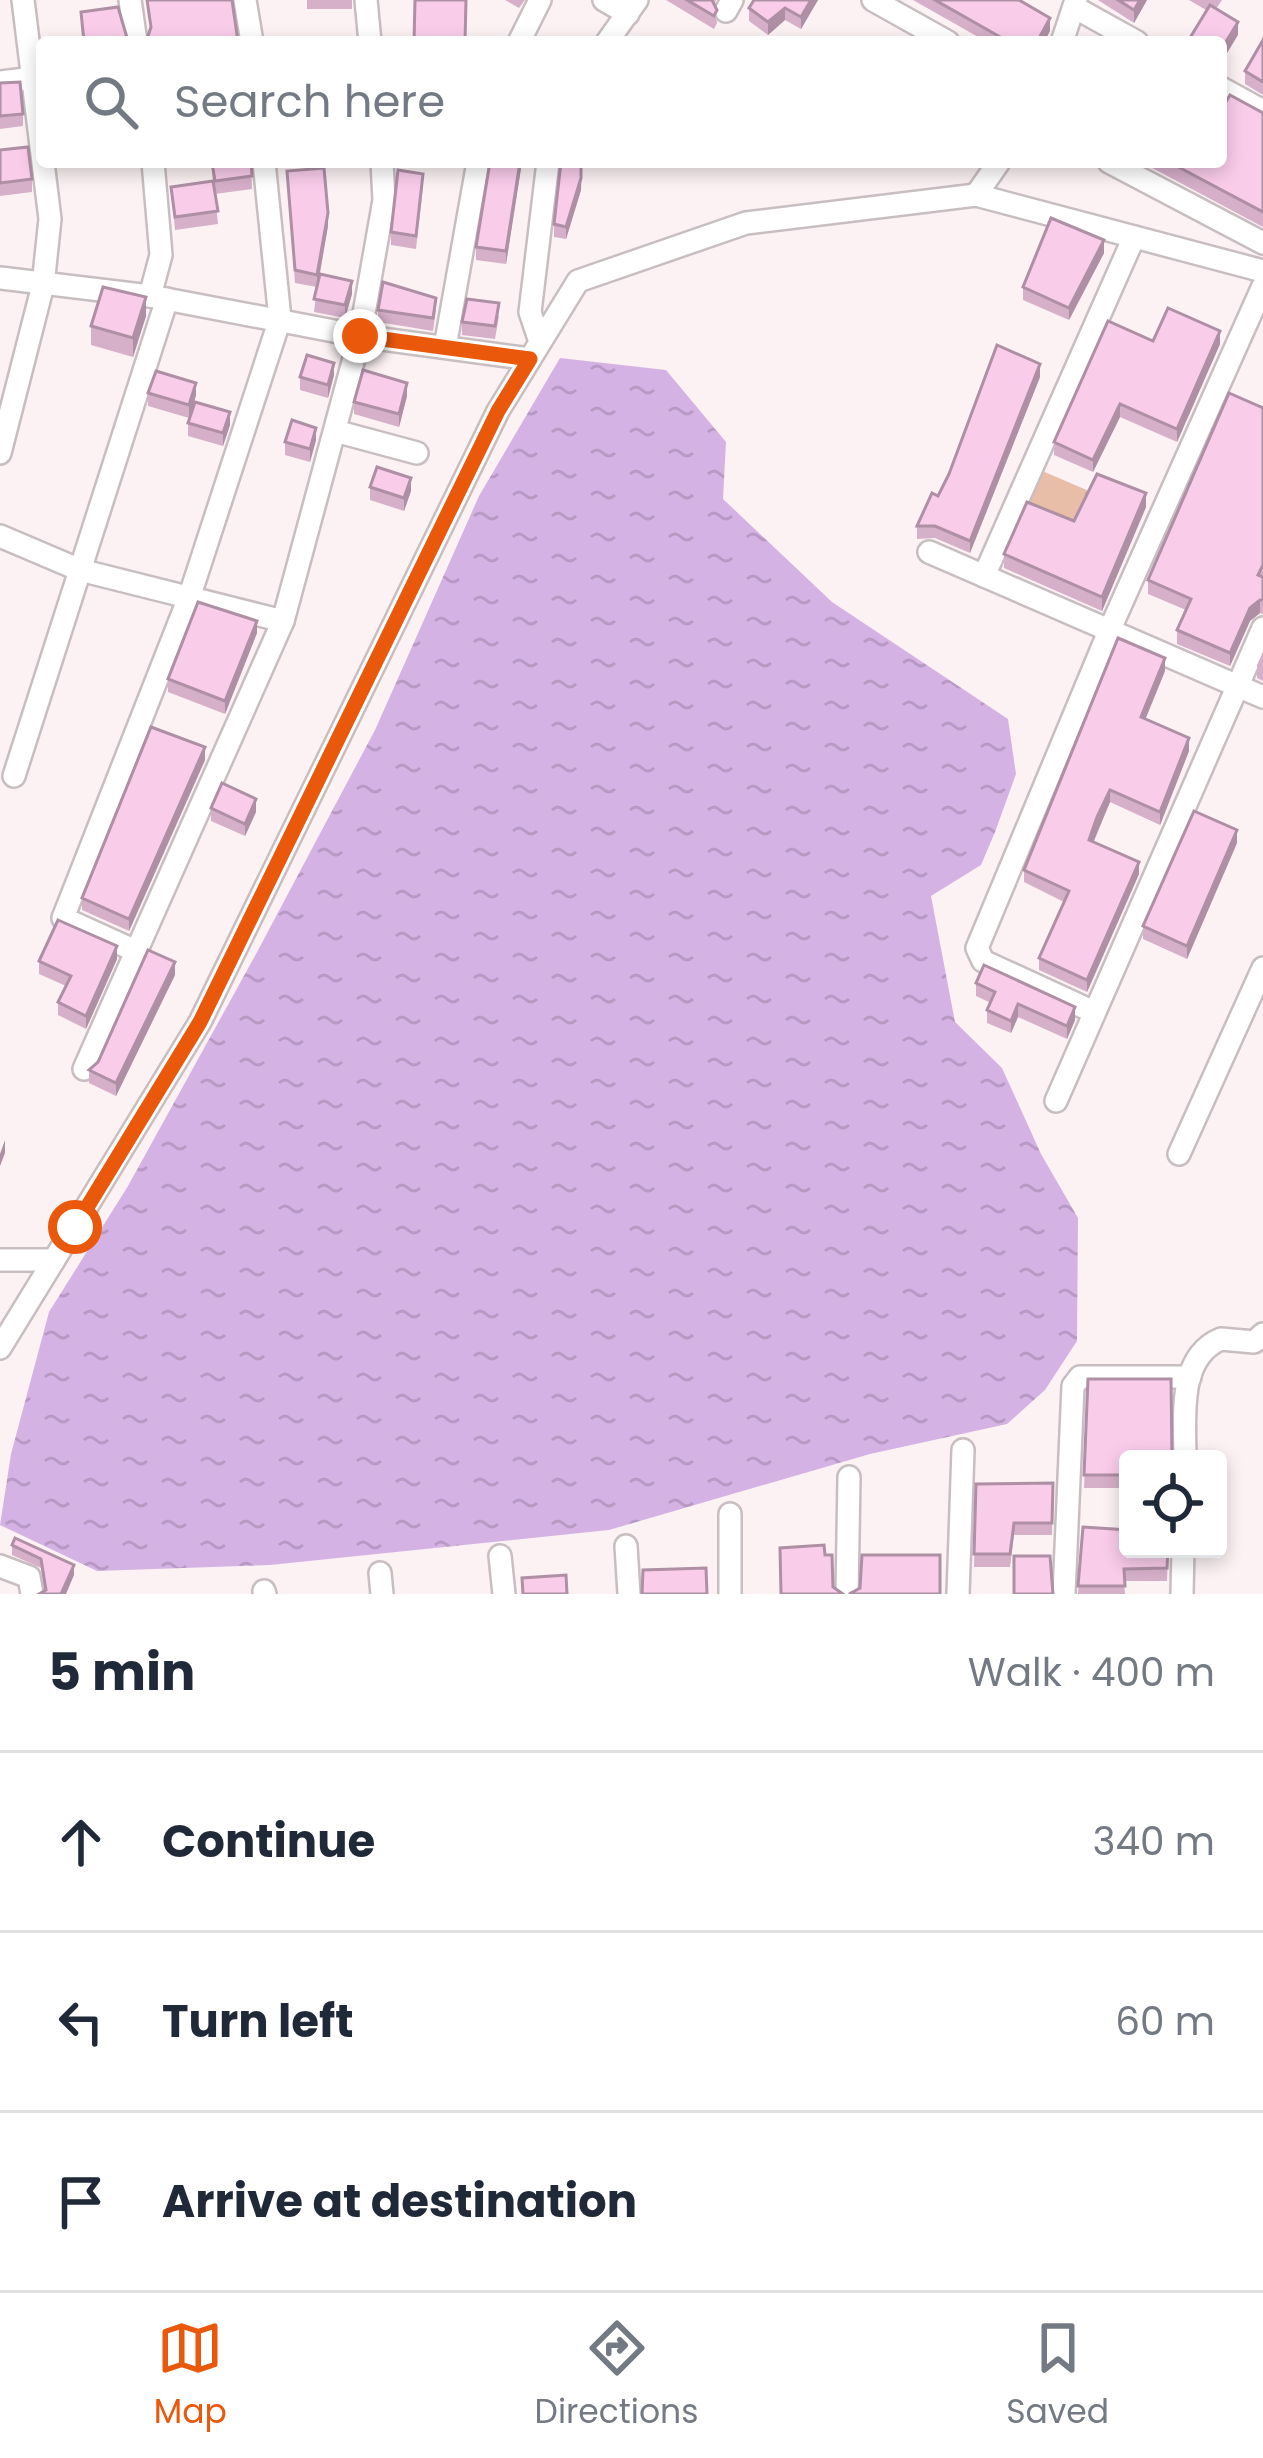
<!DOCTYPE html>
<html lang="en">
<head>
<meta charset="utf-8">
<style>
  body { margin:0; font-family:Poppins,sans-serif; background:#f2f2f3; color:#1f2937 }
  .controls { position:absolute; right:36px; bottom:36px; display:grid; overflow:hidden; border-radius:12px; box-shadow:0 6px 18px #0003 }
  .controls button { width:108px; height:108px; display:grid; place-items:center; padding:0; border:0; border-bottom:3px solid #e0e1e3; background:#fff; color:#1f2937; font:60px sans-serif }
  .stop { position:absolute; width:36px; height:36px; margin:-27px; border:9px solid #ea580c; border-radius:50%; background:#fff }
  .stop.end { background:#ea580c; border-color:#fff; box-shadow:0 3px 12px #0008 }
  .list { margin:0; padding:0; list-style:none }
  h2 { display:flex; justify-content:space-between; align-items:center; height:156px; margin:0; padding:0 48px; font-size:51px }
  h2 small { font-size:39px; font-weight:400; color:#747a83 }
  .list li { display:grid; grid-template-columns:78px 1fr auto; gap:36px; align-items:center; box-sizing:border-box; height:180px; padding:0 48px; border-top:3px solid #e0e1e3 }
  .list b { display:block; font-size:45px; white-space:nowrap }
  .list em { font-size:39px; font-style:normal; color:#747a83 }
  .icon { flex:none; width:66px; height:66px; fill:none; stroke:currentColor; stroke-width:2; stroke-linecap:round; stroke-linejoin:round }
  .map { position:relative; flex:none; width:1263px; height:1594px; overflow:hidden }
  .search { position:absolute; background:#fff; box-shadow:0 6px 18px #0003; left:36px; right:36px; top:36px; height:132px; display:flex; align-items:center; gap:30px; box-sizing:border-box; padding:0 42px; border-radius:12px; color:#747a83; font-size:45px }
  .sheet { height:696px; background:#fff }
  nav { display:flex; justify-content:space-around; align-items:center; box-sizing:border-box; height:168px; border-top:3px solid #e0e1e3; background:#fff; font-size:33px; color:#747a83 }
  nav a { display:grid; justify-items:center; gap:6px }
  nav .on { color:#ea580c }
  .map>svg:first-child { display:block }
</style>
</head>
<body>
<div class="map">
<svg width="1263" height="1594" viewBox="0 0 1263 1594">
  <defs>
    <pattern id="grass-tufts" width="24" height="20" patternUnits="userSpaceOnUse" patternTransform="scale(3)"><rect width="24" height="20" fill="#e9bea8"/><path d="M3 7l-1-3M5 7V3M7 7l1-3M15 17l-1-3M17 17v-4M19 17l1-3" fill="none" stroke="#c8a491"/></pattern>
    <pattern id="water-ripples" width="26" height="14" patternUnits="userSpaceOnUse" patternTransform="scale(3)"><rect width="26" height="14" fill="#d5b2e4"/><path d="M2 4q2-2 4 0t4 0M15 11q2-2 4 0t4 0" fill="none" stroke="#b799c4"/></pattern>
  </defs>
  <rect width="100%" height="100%" fill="#fcf2f4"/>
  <polygon fill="url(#grass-tufts)" points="1040,470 1089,491 1074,527 1024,505"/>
  <polygon fill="url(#water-ripples)" points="560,358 666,370 726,442 723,499 832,602 1008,719 1016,774 995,832 981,865 931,896 955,1022 1002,1068 1041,1154 1078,1218 1077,1341 1045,1390 1007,1424 870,1454 609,1530 270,1565 97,1571 0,1525 11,1454 49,1312 128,1186 256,954 375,730 479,496"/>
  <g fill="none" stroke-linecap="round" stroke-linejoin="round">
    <defs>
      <g id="street">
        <polyline points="130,0 136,42"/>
        <polyline points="245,0 252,42"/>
        <polyline points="366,0 370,42"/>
        <polyline points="604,0 628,14"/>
        <polyline points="873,0 948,42"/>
        <polyline points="1074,7 1137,42"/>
        <polyline points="726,11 732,0"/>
        <polyline points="519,42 540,0"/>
        <polyline points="607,42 637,0"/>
        <polyline points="1062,42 1076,0"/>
        <polyline points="0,82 41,77"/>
        <polyline points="1221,88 1263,111"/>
        <polyline points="1109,162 1263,243"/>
        <polyline points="976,195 999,162"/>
        <polyline points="0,278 150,296 360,336 530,359"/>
        <polyline points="150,296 161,255 153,162"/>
        <polyline points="540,342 530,312 548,162"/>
        <polyline points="445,347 478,162"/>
        <polyline points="335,431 417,453"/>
        <polyline points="0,453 43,285 50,219 23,0"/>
        <polyline points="0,536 80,570 283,621"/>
        <polyline points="929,552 1263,697"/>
        <polyline points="984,576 1134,237"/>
        <polyline points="14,776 167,299"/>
        <polyline points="138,952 63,918 190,595 280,319 264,162"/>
        <polyline points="1094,1012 983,961 977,948 1110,629 1263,286"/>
        <polyline points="84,1069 283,621 360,336 384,200 382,162"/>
        <polyline points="1056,1101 1263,628"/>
        <polyline points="1179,1154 1263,968"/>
        <polyline points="0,1260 54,1260"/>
        <polyline points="0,1348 200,1022 498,411 578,281 746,223 976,195 1263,271"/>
        <path d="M1185,1459C1185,1419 1177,1357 1221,1339L1254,1342L1263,1334"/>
        <polyline points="626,1546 629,1594"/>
        <polyline points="500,1556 504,1594"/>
        <polyline points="0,1566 29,1577 32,1594"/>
        <polyline points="380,1573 382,1594"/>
        <polyline points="264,1591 265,1594"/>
        <polyline points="730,1594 730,1514"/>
        <polyline points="847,1594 849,1477"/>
        <polyline points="958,1594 963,1450"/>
        <polyline points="1064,1594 1073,1386 1080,1377 1190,1377"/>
        <polyline points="1182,1594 1183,1549"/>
      </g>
    </defs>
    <use href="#street" stroke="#c8bec1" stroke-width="26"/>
    <use href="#street" stroke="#fff" stroke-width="21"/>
  </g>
  <g fill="#d6afc9">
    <rect x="307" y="0" width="45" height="9"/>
    <polygon points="505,0 525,0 519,8"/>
    <polygon points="666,0 716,0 714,4 717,23 714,29"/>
    <polygon points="818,0 801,29 785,20 768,35 749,21 749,8"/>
    <polygon points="913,0 1019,0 1050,31 1044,42 987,42"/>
    <polygon points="1098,0 1147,0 1134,23"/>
    <polygon points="1189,0 1222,0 1216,9 1238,35 1221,42 1188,42 1206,10"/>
    <polygon points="1263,40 1263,95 1245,84 1245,71"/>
    <polygon points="0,83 23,114 23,126 0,129"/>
    <polygon points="1263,113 1263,227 1141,162 1221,162"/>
    <polygon points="0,150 32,179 32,192 0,196"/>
    <polygon points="211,162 251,162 252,189 215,194 218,224 175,230 171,187 213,181"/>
    <polygon points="322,162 363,162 323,166"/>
    <polygon points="522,162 506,264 476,260 476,247"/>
    <polygon points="287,171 328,226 320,274 352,294 345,318 314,312 317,287 295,283"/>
    <polygon points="423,186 416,249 391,245 391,232"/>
    <polygon points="581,190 566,239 554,237 554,224"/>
    <polygon points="1104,253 1069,320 1023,300 1023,287"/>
    <polygon points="378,310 436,310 433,331 378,322"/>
    <polygon points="146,316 133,357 91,345 91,326"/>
    <polygon points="499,316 495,339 462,335 462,322"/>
    <polygon points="1153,341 1220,344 1177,442 1120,417 1093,472 1054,455 1054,442"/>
    <polygon points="334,375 328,398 300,390 300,377"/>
    <polygon points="1040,377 970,553 935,538 917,539 917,526 938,496"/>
    <polygon points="148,393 196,395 189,418 148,406"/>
    <polygon points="407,396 399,427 354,414 354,402"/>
    <polygon points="1263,408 1263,614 1260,613 1250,621 1230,666 1177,644 1177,630 1186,610 1148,594 1148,580"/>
    <polygon points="188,423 230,425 223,446 188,436"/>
    <polygon points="316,440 310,462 285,455 285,442"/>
    <polygon points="370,487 411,491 404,511 370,500"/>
    <polygon points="1146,507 1102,611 1004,568 1004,554 1074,521"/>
    <polygon points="257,633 225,714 168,692 168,679"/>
    <polygon points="1263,652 1263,681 1257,678 1257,665"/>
    <polygon points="1165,671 1145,719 1189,751 1160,825 1110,802 1097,830 1093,842 1139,874 1087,992 1039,970 1039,958 1064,902 1024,882 1024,870"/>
    <polygon points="205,760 129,931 82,910 82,898"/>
    <polygon points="211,808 256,812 245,836 211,821"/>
    <polygon points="1237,843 1187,959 1143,939 1143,926"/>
    <polygon points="117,959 86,1029 58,1015 58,1002 66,986 39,974 39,961"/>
    <polygon points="175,975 116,1096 89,1083 89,1070"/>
    <polygon points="976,983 1075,1020 1067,1039 1018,1017 1011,1033 987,1023 987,1010 991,1003 976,996"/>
    <polygon points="1088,1379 1128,1459 1128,1488 1084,1488"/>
    <polygon points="1053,1483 1052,1535 1014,1535 1010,1567 974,1567 976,1484"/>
    <polygon points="1083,1527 1168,1549 1167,1581 1124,1581 1125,1594 1078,1594"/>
    <polygon points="12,1545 74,1575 44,1591 41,1568 12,1555"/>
  </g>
  <g fill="#ae8fa4">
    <polygon points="811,0 818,0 801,29 801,17"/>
    <polygon points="1140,0 1147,0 1134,23 1134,10"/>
    <polygon points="785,8 785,20 768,35 768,22"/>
    <polygon points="1050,18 1050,31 1044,42 1037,42"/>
    <polygon points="1238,22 1238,35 1221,63 1221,50"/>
    <polygon points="520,162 522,162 506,264 506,251"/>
    <polygon points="582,162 581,190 566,239 566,227"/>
    <polygon points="328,213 328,226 317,287 317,275"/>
    <polygon points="1104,240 1104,253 1069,320 1069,308"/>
    <polygon points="352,281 352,294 345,318 345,305"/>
    <polygon points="146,297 146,316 133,357 133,338"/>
    <polygon points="1220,331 1220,344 1177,442 1177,429"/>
    <polygon points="334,363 334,375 328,398 328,385"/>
    <polygon points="1040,364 1040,377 970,553 970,541"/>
    <polygon points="196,383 196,395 189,418 189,405"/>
    <polygon points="407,383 407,396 399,427 399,414"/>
    <polygon points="1120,404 1120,417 1093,472 1093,460"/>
    <polygon points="230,412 230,425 223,446 223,433"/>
    <polygon points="316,428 316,440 310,462 310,449"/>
    <polygon points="411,478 411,491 404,511 404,498"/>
    <polygon points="1146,493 1146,507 1102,611 1102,597"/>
    <polygon points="1260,600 1260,613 1250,621 1230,666 1230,653 1250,608"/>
    <polygon points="257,621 257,633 225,714 225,701"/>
    <polygon points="1165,658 1165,671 1141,730 1141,717"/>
    <polygon points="1189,738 1189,751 1160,825 1160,812"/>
    <polygon points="205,747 205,760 129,931 129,919"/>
    <polygon points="1110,790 1110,802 1089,853 1089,840"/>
    <polygon points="256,799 256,812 245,836 245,824"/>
    <polygon points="1237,830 1237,843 1187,959 1187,946"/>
    <polygon points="1139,862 1139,874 1087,992 1087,980"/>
    <polygon points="117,946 117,959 86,1029 86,1016"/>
    <polygon points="175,962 175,975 116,1096 116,1083"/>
    <polygon points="1018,1004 1018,1017 1011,1033 1011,1021"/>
    <polygon points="1075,1007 1075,1020 1067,1039 1067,1026"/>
    <polygon points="5,1140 5,1153 0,1166 0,1154"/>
    <polygon points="74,1565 74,1575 66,1594 61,1594"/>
  </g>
  <g fill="#f9ccea" stroke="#ae8fa4" stroke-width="3">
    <polygon points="147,0 232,0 238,42 152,42 151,38 147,39 151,27"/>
    <polygon points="415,0 466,0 465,42 414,42"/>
    <polygon points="687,0 712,0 717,10 714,16"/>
    <polygon points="754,0 811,0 801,17 785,8 768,22 749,8"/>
    <polygon points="935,0 1019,0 1050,18 1037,42 1009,42"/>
    <polygon points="1118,0 1140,0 1134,10"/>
    <polygon points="1210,5 1238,22 1221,50 1221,42 1188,41"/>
    <polygon points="118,7 128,41 84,42 81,12"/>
    <polygon points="1263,40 1263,82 1245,71"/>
    <polygon points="20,82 23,114 0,116 0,83"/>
    <polygon points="1230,95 1263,113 1263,212 1169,162 1221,162 1221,110"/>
    <polygon points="28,147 32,179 0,183 0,150"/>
    <polygon points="212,162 251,162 252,176 215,181"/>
    <polygon points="490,162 520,162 506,251 476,247"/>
    <polygon points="561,162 581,162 581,178 566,227 554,224"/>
    <polygon points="324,168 328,213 317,275 295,270 287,171"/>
    <polygon points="398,170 423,174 416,236 391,232"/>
    <polygon points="213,181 218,211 175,217 171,187"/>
    <polygon points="1051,218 1104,240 1069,308 1023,287"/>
    <polygon points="320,274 352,281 345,305 314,299"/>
    <polygon points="383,282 436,298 433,318 378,310"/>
    <polygon points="103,287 146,297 133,338 91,326"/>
    <polygon points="467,299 499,303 495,326 462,322"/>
    <polygon points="1168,308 1220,331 1177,429 1120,404 1093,460 1054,442 1108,321 1153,341"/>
    <polygon points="997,345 1040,364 970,541 935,526 917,526 932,493 938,496 949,474"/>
    <polygon points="307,355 334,363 328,385 300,377"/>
    <polygon points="363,370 407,383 399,414 354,402"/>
    <polygon points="156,371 196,383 189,405 148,393"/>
    <polygon points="1229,393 1263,408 1263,565 1258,575 1263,577 1263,600 1260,600 1250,608 1230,653 1177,630 1191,599 1148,580"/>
    <polygon points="195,402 230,412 223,433 188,423"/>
    <polygon points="292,420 316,428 310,449 285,442"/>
    <polygon points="377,467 411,478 404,498 370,487"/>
    <polygon points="1097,474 1146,493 1102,597 1004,554 1027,502 1074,521"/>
    <polygon points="198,602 257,621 225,701 168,679"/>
    <polygon points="1118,638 1165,658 1141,717 1189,738 1160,812 1110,790 1097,817 1089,840 1139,862 1087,980 1039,958 1069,891 1024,870"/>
    <polygon points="151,727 205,747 129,919 82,898"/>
    <polygon points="222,783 256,799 245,824 211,808"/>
    <polygon points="1194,811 1237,830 1187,946 1143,926"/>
    <polygon points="58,920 117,946 86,1016 58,1002 71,976 39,961"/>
    <polygon points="148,950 175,962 116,1083 89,1070 98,1062"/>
    <polygon points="984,965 1075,1007 1067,1026 1018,1004 1011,1021 987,1010 995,992 976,983"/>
    <polygon points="1088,1379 1171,1379 1172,1459 1128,1459 1128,1475 1084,1475"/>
    <polygon points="1053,1483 1052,1523 1014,1523 1010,1554 974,1554 976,1484"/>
    <polygon points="1083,1527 1128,1530 1128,1549 1168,1549 1167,1568 1124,1569 1125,1586 1078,1586"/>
    <polygon points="15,1538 74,1565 61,1594 39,1594 46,1590 41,1559 12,1545"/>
    <polygon points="824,1545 825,1555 832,1555 833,1587 843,1594 781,1594 780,1548"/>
    <polygon points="862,1555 940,1555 940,1594 849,1594 860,1588"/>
    <polygon points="1014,1556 1050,1556 1053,1594 1014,1594"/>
    <polygon points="706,1568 707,1594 642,1594 643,1570"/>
    <polygon points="566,1575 567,1594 523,1594 522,1578"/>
  </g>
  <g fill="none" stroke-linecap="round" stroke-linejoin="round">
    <polyline stroke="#ea580c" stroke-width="15" points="75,1227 200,1022 498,411 530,359 360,336"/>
  </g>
</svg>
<div class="controls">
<button><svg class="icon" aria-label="locate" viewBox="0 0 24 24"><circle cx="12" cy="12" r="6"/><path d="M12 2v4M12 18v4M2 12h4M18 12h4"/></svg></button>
</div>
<div class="stop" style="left:75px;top:1227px"></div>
<div class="stop end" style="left:360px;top:336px"></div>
<div class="search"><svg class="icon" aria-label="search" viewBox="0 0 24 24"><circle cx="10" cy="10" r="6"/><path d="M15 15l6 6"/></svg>Search here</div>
</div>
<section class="sheet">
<h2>5 min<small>Walk · 400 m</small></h2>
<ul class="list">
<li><svg class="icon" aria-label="ahead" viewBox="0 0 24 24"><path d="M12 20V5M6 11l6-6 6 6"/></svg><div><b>Continue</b></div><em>340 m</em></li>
<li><svg class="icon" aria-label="left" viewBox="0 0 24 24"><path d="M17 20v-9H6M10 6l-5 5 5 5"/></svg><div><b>Turn left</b></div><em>60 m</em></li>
<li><svg class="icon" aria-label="arrive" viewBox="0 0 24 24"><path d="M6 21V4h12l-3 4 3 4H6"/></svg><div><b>Arrive at destination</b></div></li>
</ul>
</section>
<nav>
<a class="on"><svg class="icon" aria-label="map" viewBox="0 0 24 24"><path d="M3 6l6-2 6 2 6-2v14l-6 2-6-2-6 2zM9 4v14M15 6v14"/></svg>Map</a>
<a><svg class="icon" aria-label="directions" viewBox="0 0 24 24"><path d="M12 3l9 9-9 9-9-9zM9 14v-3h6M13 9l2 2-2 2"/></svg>Directions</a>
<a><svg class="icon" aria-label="saved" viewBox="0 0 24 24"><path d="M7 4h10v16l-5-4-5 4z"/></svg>Saved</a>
</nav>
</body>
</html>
